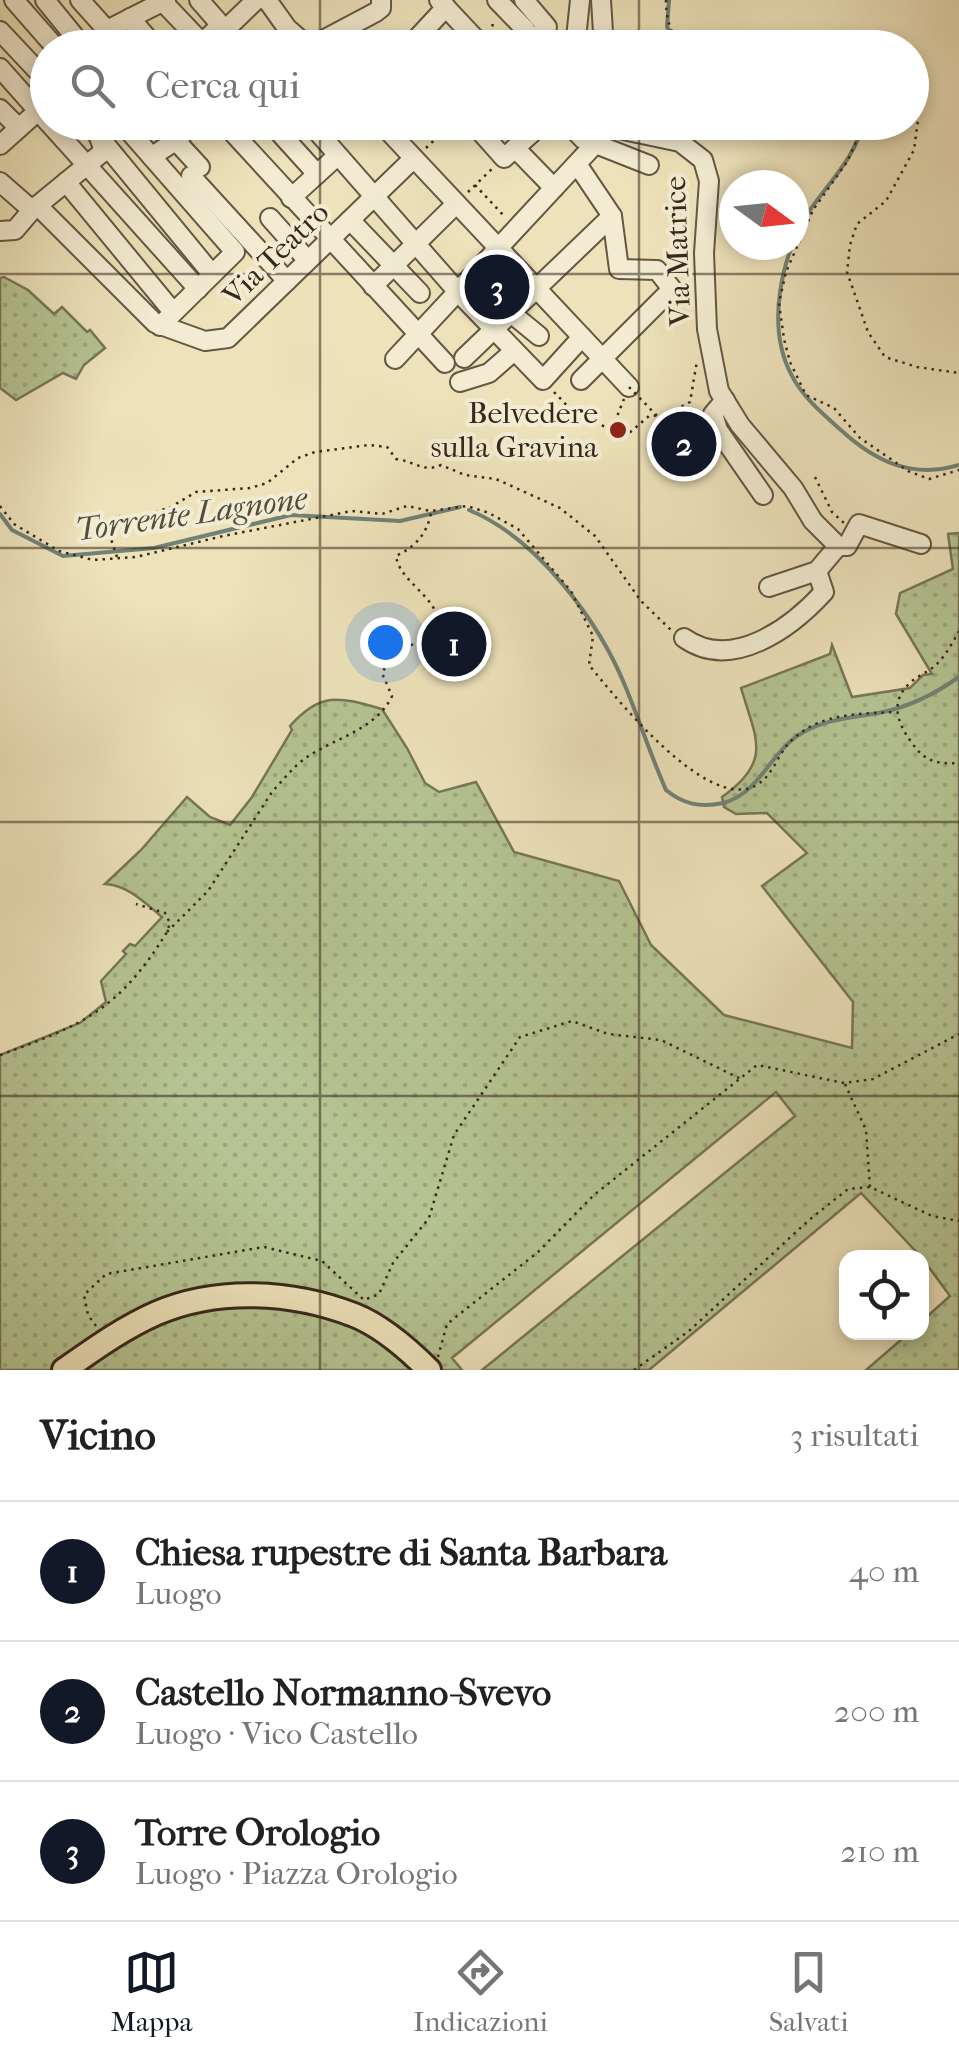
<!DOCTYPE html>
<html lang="it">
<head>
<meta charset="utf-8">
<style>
  body { margin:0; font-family:"IM FELL French Canon",serif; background:#f2f2f2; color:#222 }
  .controls { position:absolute; right:30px; bottom:30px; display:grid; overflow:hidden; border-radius:20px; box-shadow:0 5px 15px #0003 }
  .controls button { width:90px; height:90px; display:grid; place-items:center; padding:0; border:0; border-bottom:2px solid #e0e0e0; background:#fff; color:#222; font:50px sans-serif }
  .compass { position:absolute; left:719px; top:170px; width:90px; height:90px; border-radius:50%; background:#fff; box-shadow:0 5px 15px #0003; rotate:105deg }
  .you { position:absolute; left:385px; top:642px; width:35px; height:35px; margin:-25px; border:8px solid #fff; border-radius:50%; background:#1a73e8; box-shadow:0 0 0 15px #1a73e833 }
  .badge { display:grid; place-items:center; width:65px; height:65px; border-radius:50%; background:#111827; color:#fff; font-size:32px; font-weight:700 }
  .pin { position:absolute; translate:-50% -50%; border:5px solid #fff; box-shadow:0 2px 10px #0006 }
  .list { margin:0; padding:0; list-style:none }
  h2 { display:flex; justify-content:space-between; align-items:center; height:130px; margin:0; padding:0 40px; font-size:42px }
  h2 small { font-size:32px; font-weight:400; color:#767676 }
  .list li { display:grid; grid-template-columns:65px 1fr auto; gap:30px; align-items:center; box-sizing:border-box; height:140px; padding:0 40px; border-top:2px solid #e0e0e0 }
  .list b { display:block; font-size:38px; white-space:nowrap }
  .list p { margin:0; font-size:32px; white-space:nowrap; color:#767676 }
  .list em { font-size:32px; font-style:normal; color:#767676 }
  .icon { flex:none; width:55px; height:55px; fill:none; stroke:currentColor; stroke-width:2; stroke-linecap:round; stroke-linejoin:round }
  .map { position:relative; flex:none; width:959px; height:1370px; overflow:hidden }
  .search { position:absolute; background:#fff; box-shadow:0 5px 15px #0003; left:30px; right:30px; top:30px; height:110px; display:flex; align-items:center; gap:25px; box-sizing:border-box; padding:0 35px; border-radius:55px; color:#767676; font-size:38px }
  .sheet { height:550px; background:#fff }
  nav { display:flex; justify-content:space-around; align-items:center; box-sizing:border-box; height:140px; border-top:2px solid #e0e0e0; background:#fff; font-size:28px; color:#767676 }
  nav a { display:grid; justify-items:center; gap:5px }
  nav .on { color:#111827 }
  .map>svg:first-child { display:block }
</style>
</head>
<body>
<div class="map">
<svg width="959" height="1370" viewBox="0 0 959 1370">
  <defs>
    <pattern id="green-dots" width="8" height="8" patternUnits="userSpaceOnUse" patternTransform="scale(2.5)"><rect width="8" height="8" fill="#b5c492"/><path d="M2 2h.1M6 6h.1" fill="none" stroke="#9ca87d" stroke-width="1.8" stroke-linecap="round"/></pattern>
  </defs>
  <rect width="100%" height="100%" fill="#ede2ba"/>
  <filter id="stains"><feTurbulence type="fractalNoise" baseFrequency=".002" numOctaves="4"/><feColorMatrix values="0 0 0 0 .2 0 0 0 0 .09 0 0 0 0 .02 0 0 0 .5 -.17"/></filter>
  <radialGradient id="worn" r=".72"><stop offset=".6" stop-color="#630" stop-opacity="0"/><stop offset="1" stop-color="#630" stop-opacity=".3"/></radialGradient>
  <g fill="url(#green-dots)" stroke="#767656" stroke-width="2.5">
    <polygon points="4,277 28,290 54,314 62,307 87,332 90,330 105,348 84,365 76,379 63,373 16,400 0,388 0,278"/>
    <path d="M959,533V1370H866L909,1333L922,1332V1321L950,1296L922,1258L861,1193L649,1370H482L795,1116L776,1092L452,1358L462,1370H437L400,1338L229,1290L53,1370H0V1055L80,1023L106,1002L101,981L126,954L123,951L130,944L135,946L162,917C145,903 128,885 105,884L141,850L187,797L210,817L230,825L252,797L292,730L290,726C321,691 339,697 382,709L407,748L425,783L439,792L476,782L514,852L619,881L651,945L724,1015L852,1048L853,1002L762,886L807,853L767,813L736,814L724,807L722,797C773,761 756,739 741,688L830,654L832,645L852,697L910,688L923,675L932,674L896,614L900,593L953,569L948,534Z"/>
    <path d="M261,1301C319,1313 375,1326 417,1370H75L178,1312Z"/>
  </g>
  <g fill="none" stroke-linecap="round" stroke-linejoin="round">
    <g stroke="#718276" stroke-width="4">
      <polyline points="669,0 667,27 682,48"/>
      <path d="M863,122C856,158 827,184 808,213C781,258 766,326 791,374C802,397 824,415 842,431C876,462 913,479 959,465"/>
      <path d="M469,510C537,538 599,621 626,688C640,722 651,756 666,790C683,804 700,808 723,803C760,794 770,751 802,733C827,718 855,718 883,712C912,706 935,694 959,677"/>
      <polyline points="0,514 12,530 63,556 154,548 291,515 400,521 460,507"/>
    </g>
    <defs>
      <g id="minor">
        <polyline points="14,0 56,48"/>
        <polyline points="45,0 84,48"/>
        <polyline points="80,0 123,48"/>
        <polyline points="199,0 241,48"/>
        <polyline points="267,0 287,28 310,48"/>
        <polyline points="439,0 484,48"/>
        <polyline points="497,0 525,29 531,42"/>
        <polyline points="524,0 547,27 525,48"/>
        <polyline points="601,0 604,48"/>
        <polyline points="163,2 202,43 221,25"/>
        <polyline points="130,18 156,48"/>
        <polyline points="107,30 166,0"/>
        <polyline points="225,30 256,0"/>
        <polyline points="0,31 48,82"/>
        <polyline points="310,47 376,12 381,8 381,0"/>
        <polyline points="408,48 446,7"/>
        <polyline points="575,48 580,0"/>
        <polyline points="0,68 48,122"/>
        <polyline points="0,109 19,128"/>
        <polyline points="48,122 198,289"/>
        <polyline points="87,122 212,274"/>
        <polyline points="223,122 445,363"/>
        <polyline points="270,122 317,174"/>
        <polyline points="309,122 458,292 543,380 582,337"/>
        <polyline points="380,122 629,387"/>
        <polyline points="472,122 504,158 544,122"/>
        <polyline points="567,122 583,139 649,165"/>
        <polyline points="585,122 680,142 703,160 709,181 704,253 707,329 719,391 740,425 793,488 813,521 838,546"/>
        <polyline points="130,132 235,252 160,326"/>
        <polyline points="177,142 200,167"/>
        <polyline points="0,145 38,111"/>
        <polyline points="515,148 554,188"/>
        <path d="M152,157C167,144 182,142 189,122"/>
        <polyline points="577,164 612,216 619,269 657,270 672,289 581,380"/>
        <polyline points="191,176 287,281"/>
        <polyline points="0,182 32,210"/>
        <polyline points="66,182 173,312"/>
        <polyline points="291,198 337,156"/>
        <polyline points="38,206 155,323 205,341 228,338 413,159"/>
        <polyline points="270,218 302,254"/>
        <polyline points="350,220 420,293"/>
        <polyline points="0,231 15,230 32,210 104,151 99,137"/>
        <polyline points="373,286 456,204"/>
        <polyline points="511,313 539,336"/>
        <polyline points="464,358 612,216"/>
        <polyline points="395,359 595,144"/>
        <polyline points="460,382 489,373 513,352"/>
        <polyline points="725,400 713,414 718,430 763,495"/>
        <polyline points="769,587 817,571 838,546 847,546 859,524 921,544"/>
        <path d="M684,638C732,672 791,628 824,592L817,571"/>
      </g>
      <path id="major" d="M64,1370C94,1349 123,1328 157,1313C218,1287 292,1291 354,1315C382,1326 408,1349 429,1370"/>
    </defs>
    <use href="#minor" stroke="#645743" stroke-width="22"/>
    <use href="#major" stroke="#36291b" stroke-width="28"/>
    <g stroke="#36291b" stroke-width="2.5" stroke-dasharray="2.5 5" stroke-linecap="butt">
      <path d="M666,0C666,18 670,35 684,48"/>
      <polyline points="492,34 493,19"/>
      <polyline points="912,86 915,88 918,120 914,150 886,201 857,224 850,245 847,272 868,332 885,357 917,367 959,373"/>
      <polyline points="865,122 847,162 813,210 786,272 779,303 784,339 790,362 806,395 834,408 860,438 908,471 929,479 959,470"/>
      <polyline points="426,148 453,122"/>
      <polyline points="475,185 505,217"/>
      <polyline points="468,192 495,166"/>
      <polyline points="554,392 579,418 628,434 649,416 666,415 690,402 697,361"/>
      <polyline points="612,429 624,399"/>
      <polyline points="815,477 832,512 845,524"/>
      <path d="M0,506L14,524L59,551L93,560L136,557L223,536L352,511L382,514L407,506L431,511L467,506L489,513L518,529L571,591L593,636L589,665C616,698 706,811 755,786C772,777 777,757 788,744C816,713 857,714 895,712"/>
      <path d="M117,557L108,530L120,516L149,514L171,507L196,492L250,488L267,483L298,458L315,452L369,445L387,447L396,459C414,461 424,473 441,465L465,475L496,479L560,508L595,536L641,601L673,632"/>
      <path d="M439,627V636C458,631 474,641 490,652"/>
      <path d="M959,631C953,642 946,655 937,664C930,671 919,675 911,682C889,701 897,723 912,743C925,762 937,764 959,763"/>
      <path d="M167,932L208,891L272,792C283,780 294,766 307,757C335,738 377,729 392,696L382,673C395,649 419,644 439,626C438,596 400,583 396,556C415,547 427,534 431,513"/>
      <path d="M0,1055C83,1025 119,1010 167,932L170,923L165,913L136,904"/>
      <polyline points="845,1084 866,1130 870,1187"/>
      <polyline points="96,1326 88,1315 84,1295 106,1274 264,1247 322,1261 364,1300 379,1294 393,1263 429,1218 454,1135 520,1037 572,1021 608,1034 661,1040 741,1079"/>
      <polyline points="438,1357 447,1324 538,1252 594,1195 757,1065 844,1083 873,1079 959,1034"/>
      <polyline points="634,1370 689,1331 809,1220 848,1189 870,1187 932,1216 959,1221"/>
    </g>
    <use href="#minor" stroke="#f3ecd2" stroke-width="18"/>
    <use href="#major" stroke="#ede2ba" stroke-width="22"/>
    <polyline stroke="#36291b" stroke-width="2.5" stroke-dasharray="2.5 5" stroke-linecap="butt" points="629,387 664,423"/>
  </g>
  <path fill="none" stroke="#36291b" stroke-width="2.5" stroke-opacity="0.55" d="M320,0V48M639,0V48M320,122V1370M639,122V1370M0,274H959M0,548H959M0,822H959M0,1096H959"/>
  <circle fill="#8f2418" stroke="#f3ecd2" stroke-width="4" cx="618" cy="430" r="10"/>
  <g text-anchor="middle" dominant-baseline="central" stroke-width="8" stroke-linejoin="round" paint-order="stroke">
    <g font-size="30" fill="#36291b" stroke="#f3ecd2">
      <text transform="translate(678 251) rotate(-92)">Via Matrice</text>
      <text transform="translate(276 254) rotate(-44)">Via Teatro</text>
    </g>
    <g font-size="30" fill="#36291b" stroke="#f3ecd2" text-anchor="end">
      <text x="598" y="413">Belvedere<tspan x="598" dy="34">sulla Gravina</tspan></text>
    </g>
    <g font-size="32" font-style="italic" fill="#4f4e41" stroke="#f3ecd2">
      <text transform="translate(191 514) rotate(-8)">Torrente Lagnone</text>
    </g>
  </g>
  <rect width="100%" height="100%" filter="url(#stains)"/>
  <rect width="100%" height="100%" fill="url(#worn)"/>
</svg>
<div class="controls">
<button><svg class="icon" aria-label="locate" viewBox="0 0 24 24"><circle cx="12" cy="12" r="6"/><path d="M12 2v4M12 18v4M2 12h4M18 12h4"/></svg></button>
</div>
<svg class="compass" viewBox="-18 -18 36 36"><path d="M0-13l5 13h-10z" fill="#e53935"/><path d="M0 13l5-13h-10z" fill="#767676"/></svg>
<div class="you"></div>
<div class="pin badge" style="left:454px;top:644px">1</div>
<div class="pin badge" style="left:684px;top:444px">2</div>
<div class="pin badge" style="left:497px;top:287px">3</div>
<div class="search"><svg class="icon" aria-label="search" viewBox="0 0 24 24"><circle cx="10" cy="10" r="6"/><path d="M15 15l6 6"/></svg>Cerca qui</div>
</div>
<section class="sheet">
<h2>Vicino<small>3 risultati</small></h2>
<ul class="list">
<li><span class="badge">1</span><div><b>Chiesa rupestre di Santa Barbara</b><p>Luogo</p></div><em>40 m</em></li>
<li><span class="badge">2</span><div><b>Castello Normanno-Svevo</b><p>Luogo · Vico Castello</p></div><em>200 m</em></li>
<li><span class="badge">3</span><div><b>Torre Orologio</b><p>Luogo · Piazza Orologio</p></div><em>210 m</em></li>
</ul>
</section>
<nav>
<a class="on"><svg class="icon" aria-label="map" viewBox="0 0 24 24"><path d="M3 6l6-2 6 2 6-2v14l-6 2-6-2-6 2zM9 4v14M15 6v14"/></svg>Mappa</a>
<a><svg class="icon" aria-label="directions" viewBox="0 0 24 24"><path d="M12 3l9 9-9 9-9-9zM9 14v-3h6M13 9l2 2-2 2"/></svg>Indicazioni</a>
<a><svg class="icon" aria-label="saved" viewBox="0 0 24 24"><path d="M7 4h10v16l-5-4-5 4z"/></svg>Salvati</a>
</nav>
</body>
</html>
